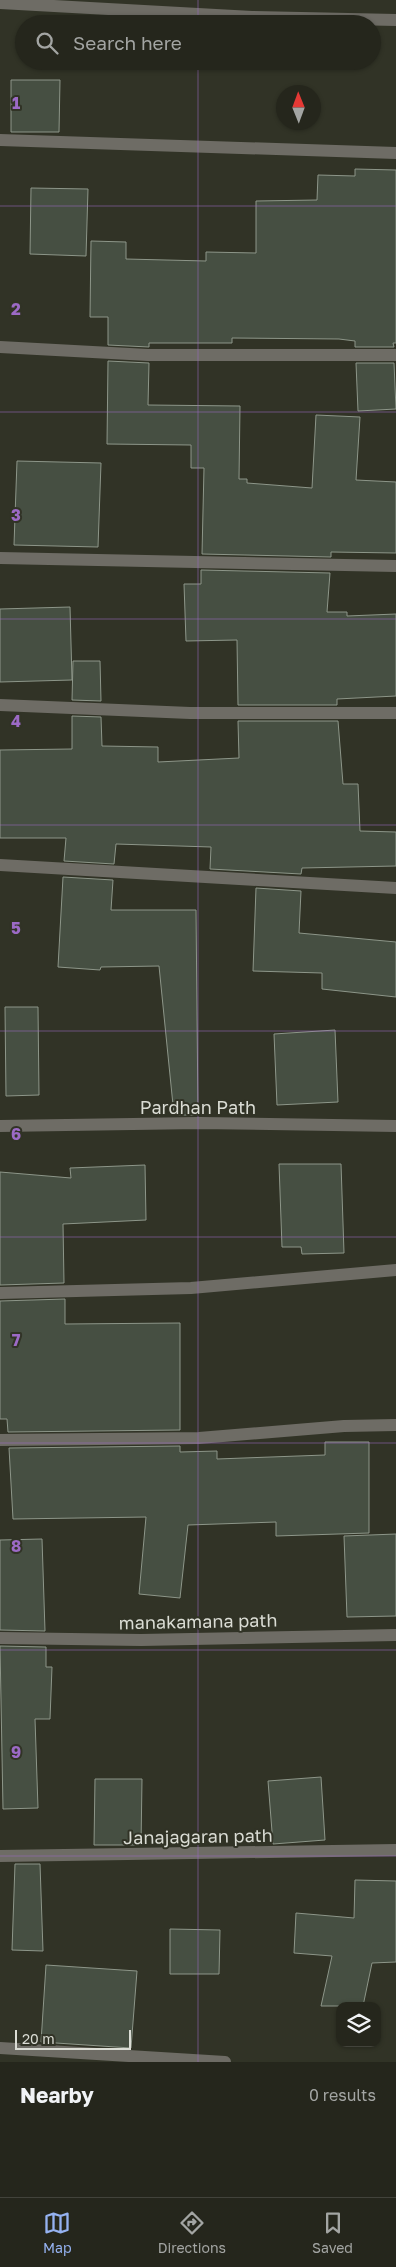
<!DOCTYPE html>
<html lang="en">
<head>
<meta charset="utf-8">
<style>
  body { margin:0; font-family:"Golos Text",sans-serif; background:#2d2e25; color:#f1f3f6 }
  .controls { position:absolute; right:15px; bottom:15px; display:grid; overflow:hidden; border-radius:10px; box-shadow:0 1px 4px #0004 }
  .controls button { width:45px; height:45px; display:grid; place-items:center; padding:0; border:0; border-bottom:1px solid #42433b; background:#25261c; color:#f1f3f6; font:25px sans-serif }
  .compass { position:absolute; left:276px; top:85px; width:45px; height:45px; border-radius:50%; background:#25261c; box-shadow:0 1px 4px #0004; rotate:359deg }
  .scale { position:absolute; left:15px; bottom:12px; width:116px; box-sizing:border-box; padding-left:5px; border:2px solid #dadcd4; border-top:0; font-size:14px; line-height:18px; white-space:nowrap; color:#dadcd4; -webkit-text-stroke:4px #313326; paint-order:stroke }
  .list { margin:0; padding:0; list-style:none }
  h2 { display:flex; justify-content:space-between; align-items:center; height:65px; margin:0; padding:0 20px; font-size:21px }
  h2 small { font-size:16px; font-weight:400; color:#a3a5a3 }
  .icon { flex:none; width:28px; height:28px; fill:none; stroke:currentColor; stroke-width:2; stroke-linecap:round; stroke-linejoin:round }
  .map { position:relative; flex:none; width:396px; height:2062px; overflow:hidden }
  .search { position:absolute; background:#25261c; box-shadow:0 1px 4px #0004; left:15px; right:15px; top:15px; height:55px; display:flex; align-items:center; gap:12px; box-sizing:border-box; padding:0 18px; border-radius:28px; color:#a3a5a3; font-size:19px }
  .sheet { height:135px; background:#25261c }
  nav { display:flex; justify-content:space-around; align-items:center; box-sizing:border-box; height:70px; border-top:1px solid #42433b; background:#25261c; font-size:14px; color:#a3a5a3 }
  nav a { display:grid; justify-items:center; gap:2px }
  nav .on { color:#95b2f1 }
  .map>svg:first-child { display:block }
</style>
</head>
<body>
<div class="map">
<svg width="396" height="2062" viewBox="0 0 396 2062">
  <rect width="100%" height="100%" fill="#313326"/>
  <g fill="#464f42" stroke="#8d9689">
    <polygon points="11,80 60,80 59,132 11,132"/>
    <polygon points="355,169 396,170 396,343 393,343 394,347 355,347 355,341 339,339 232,338 232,343 149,343 149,347 108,345 108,317 90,317 91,241 126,242 126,259 206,261 206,252 256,253 256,201 317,200 318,175 355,176"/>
    <polygon points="31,188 88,189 86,256 30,254"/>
    <polygon points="108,361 149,363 148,405 240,406 239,479 247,479 247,483 312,488 316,415 360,417 356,480 396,482 396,553 331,552 331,557 202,554 204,468 191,468 191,445 107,444"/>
    <polygon points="356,363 394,363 396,409 358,411"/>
    <polygon points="17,461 101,463 98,547 14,545"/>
    <polygon points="201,570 330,573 327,612 347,612 347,616 396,614 396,696 337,699 337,705 238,705 237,640 186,641 184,584 201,584"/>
    <polygon points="70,607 72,680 0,682 0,609"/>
    <polygon points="73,661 100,661 101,701 72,700"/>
    <polygon points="72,716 101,717 102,746 158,747 158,762 239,758 238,721 338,721 343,784 358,784 360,831 396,832 396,866 302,868 301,874 210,869 211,847 116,844 114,864 64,861 66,838 0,838 0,750 72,749"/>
    <polygon points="63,877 113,880 111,910 196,910 198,1115 174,1115 159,966 101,967 100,970 58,967"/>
    <polygon points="256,888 301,891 299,933 396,942 396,997 322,989 322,973 253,971"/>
    <polygon points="5,1007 38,1007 39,1095 6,1096"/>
    <polygon points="335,1030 338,1102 277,1105 274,1034"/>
    <polygon points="279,1164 341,1164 344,1253 302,1254 301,1247 282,1247"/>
    <polygon points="145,1165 146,1220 63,1224 64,1283 0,1285 0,1172 71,1178 70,1168"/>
    <polygon points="65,1299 65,1324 180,1323 180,1430 8,1432 7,1419 0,1419 0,1301"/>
    <polygon points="325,1442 369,1442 369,1533 276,1536 276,1522 188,1525 180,1598 139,1594 146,1517 13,1519 9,1448 180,1446 180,1452 217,1451 217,1459 325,1455"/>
    <polygon points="396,1534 396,1616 347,1617 344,1536"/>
    <polygon points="42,1539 45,1631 0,1630 0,1540"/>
    <polygon points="0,1646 46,1647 46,1667 52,1667 50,1719 35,1719 38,1808 3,1809"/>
    <polygon points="321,1777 325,1840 273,1844 268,1781"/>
    <polygon points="95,1779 142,1779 141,1845 94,1845"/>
    <polygon points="15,1864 40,1864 43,1951 12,1950"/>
    <polygon points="355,1880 396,1881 396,1962 372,1963 363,2006 321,2006 332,1956 294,1953 296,1913 354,1918"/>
    <polygon points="170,1929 220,1930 219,1974 170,1974"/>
    <polygon points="46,1965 137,1971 131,2048 41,2042"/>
  </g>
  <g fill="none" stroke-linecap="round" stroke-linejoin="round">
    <g stroke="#6e6c65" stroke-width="12">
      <polyline points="0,3 252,17 396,20"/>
      <polyline points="0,140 396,153"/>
      <polyline points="0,347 148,355 396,355"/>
      <polyline points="0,558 396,566"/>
      <polyline points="0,705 190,713 396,713"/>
      <polyline points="0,865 396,888"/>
      <polyline points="0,1126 199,1123 396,1126"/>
      <polyline points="0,1293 191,1288 396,1270"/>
      <polyline points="0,1440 199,1438 344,1426 396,1425"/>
      <polyline points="0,1638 141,1640 396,1635"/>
      <polyline points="0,1856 396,1850"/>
      <polyline points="0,2048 225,2062"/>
    </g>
  </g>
  <path fill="none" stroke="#9c6ac6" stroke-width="1" stroke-opacity="0.55" d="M198,0V24M198,61V2062M0,206H396M0,412H396M0,619H396M0,825H396M0,1031H396M0,1237H396M0,1443H396M0,1650H396M0,1856H396"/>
  <g text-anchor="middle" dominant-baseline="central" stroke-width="4" stroke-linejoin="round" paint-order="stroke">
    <g font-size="18" fill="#dadcd4" stroke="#313326">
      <text x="198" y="1107">Pardhan Path</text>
      <text transform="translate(198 1621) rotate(-1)">manakamana path</text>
      <text transform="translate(198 1836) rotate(-1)">Janajagaran path</text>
    </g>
  </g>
  <g font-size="16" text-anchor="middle" font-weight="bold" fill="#9c6ac6" stroke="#313326" stroke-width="4" stroke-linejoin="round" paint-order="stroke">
    <text x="16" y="109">1</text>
    <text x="16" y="315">2</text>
    <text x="16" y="521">3</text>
    <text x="16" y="727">4</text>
    <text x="16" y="934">5</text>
    <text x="16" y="1140">6</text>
    <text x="16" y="1346">7</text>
    <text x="16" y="1552">8</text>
    <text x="16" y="1758">9</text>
  </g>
</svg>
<div class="controls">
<button><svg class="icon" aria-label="layers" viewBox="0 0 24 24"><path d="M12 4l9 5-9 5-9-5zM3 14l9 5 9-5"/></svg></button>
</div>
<svg class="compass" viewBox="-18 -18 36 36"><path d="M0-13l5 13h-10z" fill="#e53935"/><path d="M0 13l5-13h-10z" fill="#a3a5a3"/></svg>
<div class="scale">20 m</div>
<div class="search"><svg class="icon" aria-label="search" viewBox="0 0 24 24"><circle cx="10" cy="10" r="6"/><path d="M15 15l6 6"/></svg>Search here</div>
</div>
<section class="sheet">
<h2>Nearby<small>0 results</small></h2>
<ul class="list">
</ul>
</section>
<nav>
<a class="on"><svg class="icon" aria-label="map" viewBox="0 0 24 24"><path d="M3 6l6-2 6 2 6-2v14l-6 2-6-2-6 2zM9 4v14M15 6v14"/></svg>Map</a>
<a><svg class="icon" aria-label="directions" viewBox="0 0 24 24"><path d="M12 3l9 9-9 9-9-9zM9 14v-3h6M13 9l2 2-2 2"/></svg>Directions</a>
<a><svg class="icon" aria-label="saved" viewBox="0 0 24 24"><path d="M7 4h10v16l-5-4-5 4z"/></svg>Saved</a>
</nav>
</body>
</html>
